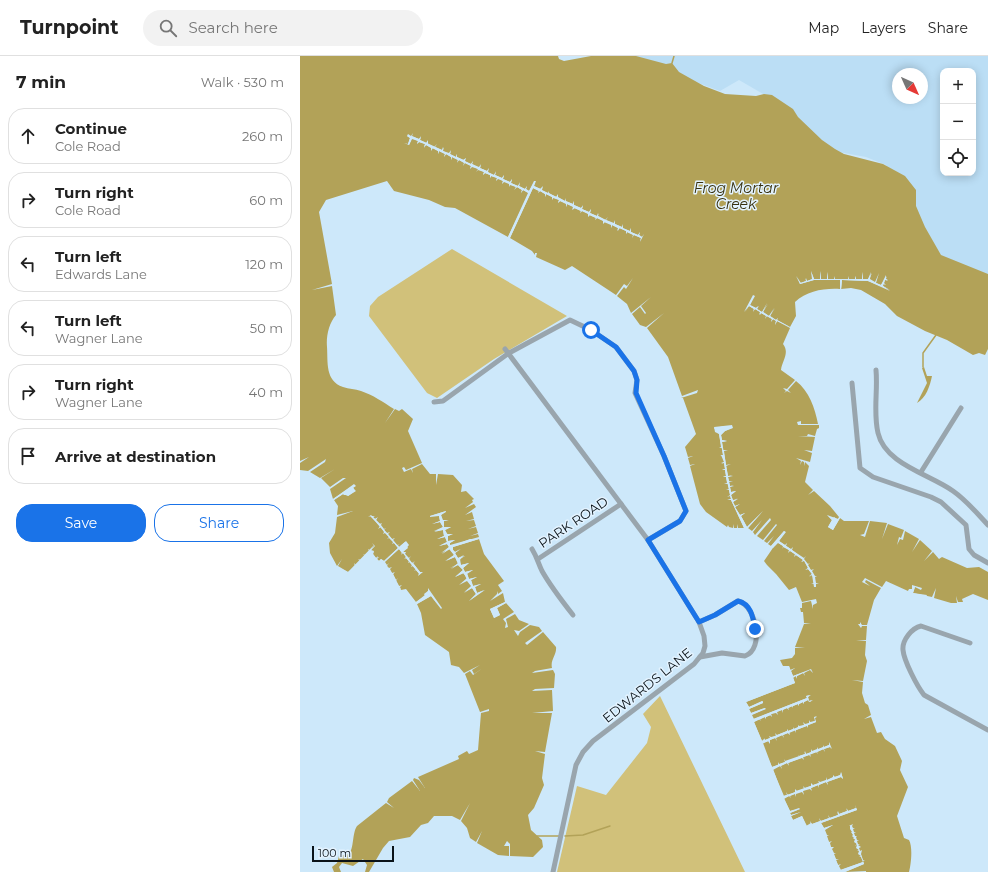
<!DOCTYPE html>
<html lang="en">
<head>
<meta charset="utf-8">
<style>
  body { margin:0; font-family:Montserrat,sans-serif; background:#f2f2f2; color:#222 }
  .controls { position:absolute; right:12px; top:12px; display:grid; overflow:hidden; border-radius:8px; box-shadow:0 2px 10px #0003 }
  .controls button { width:36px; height:36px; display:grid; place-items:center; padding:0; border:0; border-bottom:1px solid #e0e0e0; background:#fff; color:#222; font:20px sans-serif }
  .compass { position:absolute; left:592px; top:12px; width:36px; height:36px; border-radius:50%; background:#fff; box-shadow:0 2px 10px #0003; rotate:135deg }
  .scale { position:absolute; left:12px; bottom:10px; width:82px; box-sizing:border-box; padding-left:4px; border:2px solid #0a1319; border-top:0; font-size:11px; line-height:14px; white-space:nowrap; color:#0a1319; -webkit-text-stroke:3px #e3f3ff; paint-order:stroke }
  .stop { position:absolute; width:12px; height:12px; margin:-9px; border:3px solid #1a73e8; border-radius:50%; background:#fff }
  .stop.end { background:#1a73e8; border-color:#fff; box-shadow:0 1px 4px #0008 }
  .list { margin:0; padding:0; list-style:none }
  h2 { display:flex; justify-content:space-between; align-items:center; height:52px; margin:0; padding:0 16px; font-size:17px }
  h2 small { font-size:13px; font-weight:400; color:#767676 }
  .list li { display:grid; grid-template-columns:26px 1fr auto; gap:12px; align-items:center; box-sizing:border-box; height:56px; margin:0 8px 8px; padding:0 8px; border:1px solid #e0e0e0; border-radius:16px }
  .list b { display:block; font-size:15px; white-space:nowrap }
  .list p { margin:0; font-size:13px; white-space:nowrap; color:#767676 }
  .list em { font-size:13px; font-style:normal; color:#767676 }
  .actions { display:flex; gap:8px; padding:12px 16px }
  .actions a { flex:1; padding:9px 0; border:1px solid #1a73e8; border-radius:16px; text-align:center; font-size:14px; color:#1a73e8 }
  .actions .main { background:#1a73e8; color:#fff }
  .icon { flex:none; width:22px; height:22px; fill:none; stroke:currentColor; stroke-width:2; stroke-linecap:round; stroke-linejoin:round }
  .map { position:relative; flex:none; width:688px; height:816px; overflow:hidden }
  header { display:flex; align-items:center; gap:24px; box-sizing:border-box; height:56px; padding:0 20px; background:#fff; border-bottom:1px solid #e0e0e0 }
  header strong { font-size:19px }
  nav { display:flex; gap:22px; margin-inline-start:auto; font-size:14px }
  .search { width:280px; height:36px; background:#f2f2f2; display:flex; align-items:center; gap:10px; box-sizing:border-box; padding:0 14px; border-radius:22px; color:#767676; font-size:15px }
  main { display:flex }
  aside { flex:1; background:#fff }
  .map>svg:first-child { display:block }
</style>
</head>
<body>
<header>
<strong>Turnpoint</strong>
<div class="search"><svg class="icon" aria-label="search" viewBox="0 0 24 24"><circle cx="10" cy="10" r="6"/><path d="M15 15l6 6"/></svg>Search here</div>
<nav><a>Map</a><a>Layers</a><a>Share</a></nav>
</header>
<main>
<aside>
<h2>7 min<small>Walk · 530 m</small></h2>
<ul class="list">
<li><svg class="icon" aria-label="ahead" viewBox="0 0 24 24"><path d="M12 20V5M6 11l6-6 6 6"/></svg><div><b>Continue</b><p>Cole Road</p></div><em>260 m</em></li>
<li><svg class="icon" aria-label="right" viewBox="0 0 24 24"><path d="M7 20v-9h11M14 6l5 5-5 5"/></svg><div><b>Turn right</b><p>Cole Road</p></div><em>60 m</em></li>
<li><svg class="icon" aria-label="left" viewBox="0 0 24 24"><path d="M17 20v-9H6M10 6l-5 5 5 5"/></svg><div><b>Turn left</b><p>Edwards Lane</p></div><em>120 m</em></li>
<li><svg class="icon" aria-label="left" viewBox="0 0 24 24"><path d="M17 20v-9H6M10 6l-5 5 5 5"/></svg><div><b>Turn left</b><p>Wagner Lane</p></div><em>50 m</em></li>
<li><svg class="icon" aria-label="right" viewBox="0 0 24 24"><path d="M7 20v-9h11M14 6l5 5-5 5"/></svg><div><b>Turn right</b><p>Wagner Lane</p></div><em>40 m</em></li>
<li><svg class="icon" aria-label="arrive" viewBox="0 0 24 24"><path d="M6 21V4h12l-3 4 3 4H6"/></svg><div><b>Arrive at destination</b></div></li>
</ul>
<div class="actions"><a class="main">Save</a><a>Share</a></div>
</aside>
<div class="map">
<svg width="688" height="816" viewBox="0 0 688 816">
  <rect width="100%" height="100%" fill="#cde8fa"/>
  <path fill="#bbdef5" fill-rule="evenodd" d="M325,0H688V224L636,197L586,109L566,101L533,95L470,42L439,24L420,35ZM643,15H673V117H643ZM598,18H622V42H598Z"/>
  <g fill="#d1c17a">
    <polygon points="152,193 267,260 194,303 137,342 127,337 69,260 70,250 78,241"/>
    <polygon points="360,640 445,816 257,816 277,730 306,739 347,687 351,671 343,658"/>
  </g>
  <g fill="#b2a258">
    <path d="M0,0H258L259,3L264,5L291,0H336L366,8L372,7L379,16L404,30L425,38L456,40L464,38L472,39L493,53L498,61L522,84L535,93L544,98L583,108L605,120L616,134V150L625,171L641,199L688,218V293L685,299L679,297L673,299L647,284L625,275L597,260L585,248L561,234L551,232L541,233L542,224L568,225L590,235L583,230L585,224H588L586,223V219L581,229L569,224L572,217L568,223H563V216L562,223H556V220L555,223H528V216L527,223H521V215L520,223H514L511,215L513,223L507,225L505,222L506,225L500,227L497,220L500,228L514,224H540V233C524,232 507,235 495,246L496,260L490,271L477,264L478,262L476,264L470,260L474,252L469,260L463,256L468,248L462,256L457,253L458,250L456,252L450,249L454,240L445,256L449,250L454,253L453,256L455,253L460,256V259L461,257L472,263L471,266L473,263L476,265L475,269L477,265L490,272L483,288C490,297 482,305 481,314L495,324L487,333L483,332L486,335L484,337L487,335L491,337L488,334L496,325C509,335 515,352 518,368H501V365L497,366L498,369H519V372L517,373L515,380L508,378L507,380H498L515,381L512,395L504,394L512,397L510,406L496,402L501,405L500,409L502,405L504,406V410L505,406L509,410L505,426L513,434L508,439L514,435L530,450L539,461L538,463L527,459L532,464L528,471L533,474L540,462L544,465H569L564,478L560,479L565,481L570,465L587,467L582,483L588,468L604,474L601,482L599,481L597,489L600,483L603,484L605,475L619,483L612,496L620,484L632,495L624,505L633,496L639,503L642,501L667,512L679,511L688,516V544L673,538L662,543L663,546H658L656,540L657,547H651L634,542L636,532L632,541L613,537L615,531L621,534L613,531L612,533L608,535L586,525L582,531L565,522L562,526L570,530L565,526L566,524L581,532L574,544L567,569H562L560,566V568H558L561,572L562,570H567L566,584H556L566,585L565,599L567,605L563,625L552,624L563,626L562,637L565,647L568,649L571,659L564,663L571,661L577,677L581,676L585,683L595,690L602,705L600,714L608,731L597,760L604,782L609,784C613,791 611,809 609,816H566V815L545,816L564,808L551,769L550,770L563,806L540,814L524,774L533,769L524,772L521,767L557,754L555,749L556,752L548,755L547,753V755L539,758L538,755V759L512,768L511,767L506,770L502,760L493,764L491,760L501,756L491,759L490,757L500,753L490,755L484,742L502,735V737V735L510,732L511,734V732L526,726L528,729L527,726L541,721L543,723L541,716V719L534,721L533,719L534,721L520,727L519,725V727L496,735L495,734L496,736L483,740L473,713L487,707L489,709L488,707L517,696L518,698L517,696L524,693L525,695L524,693L530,691L531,693L529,687V689L524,691L523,689L524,691L512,696L511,694L512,696L506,698L504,695L505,698L485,705V706L472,711L463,687L469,685L470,687V684L488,677L490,679L489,677L516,666L514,662L517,661H514L515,665L488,675L487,673V675L465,684L464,683L462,685L454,666L465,661L466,663V661L471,659L472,661L471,658L487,652L489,654L488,652L493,650L494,652L493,650L498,648L499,650V648L503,646L504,648V646L508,644L509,646L512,644L509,645L508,641L510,639L506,640L507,642L453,663L451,659L465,653V652L451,657L449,653L463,647L462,645L449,651L446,646L495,627L493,621L496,620L497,622V620L507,615L493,620L491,615L495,612L490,614L489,610H483L480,604L492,602L495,598V592H505L495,591L504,568H511L504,567L503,556H501L500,552H502V547L511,545L513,553V549L517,547L516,543L502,546L496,531L489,534L476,518L467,509L469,507L467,509L464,505L477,486L483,490L481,492L483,490L503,504L502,506L504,504L508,512L506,514L508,513L512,518L509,520L512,519L514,531H516C513,507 497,497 479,485L485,476L484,475L471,490L468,488L474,480L467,487L464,485L477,469L476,468L463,484L457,480L471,464L470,462L455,479L453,476L462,464L452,475L448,472L463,455L447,471L441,460L445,457L440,459L435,451L440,448L435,450L433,446L438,442L433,445L431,439L436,435L431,436L430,431L434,430H430L428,421L433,420H428L422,386L427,385L422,384L421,379L425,375L432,372L425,370L414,372L419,378L423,399H421L424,406L421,407H424L425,413L422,414H425L426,420L423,421H426L431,443L428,444H431L444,472H438L437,468V472H434L433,468V472L429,471L428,469L427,471L406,456L408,454L406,456L400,448L390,410L395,408L390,409L388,402L393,400L388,401L385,391L396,378L383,342H381L397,337L398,334L382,340L368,301L347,272L364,257L346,271L340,269L332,258L340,251L345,258L346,257L341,250L351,241L331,257L327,248L317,240L324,231L326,233L333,222L327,230L324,228L316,239L272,210L265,214L236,201L237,197H235V199L232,195L210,182L233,132L239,135L238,137L240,135L245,138V141L246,138L252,141V144L253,141L259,144L258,147L260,145L266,148V151L267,148L274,151L273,154L274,152L281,155L280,157L282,155L289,158L288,161L289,159L296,162L295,164L297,162L304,165L303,168L304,166L311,169V172L312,169L318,172V175L319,172L326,175V178L327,176L334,179L332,182L334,179L341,182L340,185L344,178L342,181L339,179L340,176L338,179L331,176V172L330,175L322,172L323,168L322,171L315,168V165L314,168L306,164L308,161L306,164L298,160V157L297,160L290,157L291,153L289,156L282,153L283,150L281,152L274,149V145L273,148L265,145L266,142L265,145L257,141L258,138L257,141L241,134L243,131L241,133L234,130L235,125L229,135L226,133L227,130L225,133L219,130L220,127L218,130L211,127L212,123L210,126L203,123L204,119L202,122L195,119L196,116L194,119L187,116L189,112L187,115L180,112L181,109L179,112L172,108L173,105L171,108L164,105L166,102L164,104L157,101V98L156,101L150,98L151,95L149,98L143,95V91L142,94L127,87L128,84L127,87L120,84L121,80L119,83L111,80H107L110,82L108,88L109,89L112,82L118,85L117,88L119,86L125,88L124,91L126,89L132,92L131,95L132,92L138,95V98L139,95L145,98L144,101L146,98L151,101V104L152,101L158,104L157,106L159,104L165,107L163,110L165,107L171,110L170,113L172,110L178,113L177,116L178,113L184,116L183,119L185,117L190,119V122L191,120L197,122L196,125L198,122L203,125L202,128L204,125L210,128L209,131L210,128L216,131L215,133L217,131L222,134L221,137L223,134L229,137L208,181L155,152L145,151L129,144L94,135L87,125L26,144L19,156L32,228L12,234L32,230L36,259C29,267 26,280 27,291C28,306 25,325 43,331C49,333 55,333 61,335C73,339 83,346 94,353L85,367L95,353L99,355L102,353L113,363L108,375L122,407L106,414L104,411L102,412L104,416L111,413L113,417L112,413L122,408L130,418H136V429L138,418L153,419L162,429L161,436L166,435L174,443L172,444L173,446L165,452L174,448L176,451L165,459L172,456L174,463L166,465L174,464L176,470L168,473L176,471L178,477L170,480L178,478L179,481L150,489V487L155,484L148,485V480L153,478H146L145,474L151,471H144V465L148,464H142L141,459L146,455L130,460H139L140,465L132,468L140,466L143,471L134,476L143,474L144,480L137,483L145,481L147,486L139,490L147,488L149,491L141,497L149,493L154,499L146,505L155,501L158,508L150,512L158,509L163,514L155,521L164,517L167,524L159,528L167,524L172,530L164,536L172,532L176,538L169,545L184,534L177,537L175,531L181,528L173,530L171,524L177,521L169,523L167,517L173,514L165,516L163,512L169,507L161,509L160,503L165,500L158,502L155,497L160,493L155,496L153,494V491L179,483L184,498L204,525L198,529L202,535L198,538L197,535V538L190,545L203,537L205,546L190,553L194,562L200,559L197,552L206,547L214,556L203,563L206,567L205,572L208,571L206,563L215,558L219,564L229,568L219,575L214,574L218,580L220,576L230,569L239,571L242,575L225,587L227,589L243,576L256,591C257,599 250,604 252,612L235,615L232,617L253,614L255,618L254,632L235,633L232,635L252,634L253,655L232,657H252L245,696L235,695L245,698L242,722L244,729L234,752L228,759L231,774L242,784L243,791L233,801L210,800V788L207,785L204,790H209V800L198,799L177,787L182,775L176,786L170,782L167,772L161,765L170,747L160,764L152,760H134L128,767L121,769L110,781L89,785L83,792L69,816H65L67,809L63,803L53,810L42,807L39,811L41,816H34L32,811L37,807L39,800C42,799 46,799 49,797C54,794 52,777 57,770L86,747L94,752L87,746L89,742L112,725L120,735L113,724L114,722L119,724L125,732L118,721L159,703L158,700L167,695L169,698L178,694L181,657L189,655V653L180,656L165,618L170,615L173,619L183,612L174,618L172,614L180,609L164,617L159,611L151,609L149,596L125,579L121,557L117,548L131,540L141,553L128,535L125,539L116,546L106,533L101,534L93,518L94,517H92L84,506L99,493L102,497L101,498L103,497L106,501L105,503L106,502L120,519V516L113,507L115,506L112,507L105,498L106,496L105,498L103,496L108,492L105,486L99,491L80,469L81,467L80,468L76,464L77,462L75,463L73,461L75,460H70L75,465L73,466L75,465L80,471L79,472L80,471L94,487L93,488L94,487L98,492L84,505L81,503L79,505L77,503L79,501L76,502L73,498L74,495L71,494L74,489L48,516L38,510L42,503L37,510L30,497L29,487L35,477L37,461L53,455L37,459L38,450L34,444L43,438L44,439H47L44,437L46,436L48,440L55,435L53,431L55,430L54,429L33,443L30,433L46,422H43L30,431L21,422L35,413L20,422L10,416L25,406L26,403L8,415L0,414V407L9,401L0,405Z"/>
    <path d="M624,311L627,320H632C630,330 626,342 617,347L627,327L622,312Z"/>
  </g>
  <g fill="#cde8fa">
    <polygon points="113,77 112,80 119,83 121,81 120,84 126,87 128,84 128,88 134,91 137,88 135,91 142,94 144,91 143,95 149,97 151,94 150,98 156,101 157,98 157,101 163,104 166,102 165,105 171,108 173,105 172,108 179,111 181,108 180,112 187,115 189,112 188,116 194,119 196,115 195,119 202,122 204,119 203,123 210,126 212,123 211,127 218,130 220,126 219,130 225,133 227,130 226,133 229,135 234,125 236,125 234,130 240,133 243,130 242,134 248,137 249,135 249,137 256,141 258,138 258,141 265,145 266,142 266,145 273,148 274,145 274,149 281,152 283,149 282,153 289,156 291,153 290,157 297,160 299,157 298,160 305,164 308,161 306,164 314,167 315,164 315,168 322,171 323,168 323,172 330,175 331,172 331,176 338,179 340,176 339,179 342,181 344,178 340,186 341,182 334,179 332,182 333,179 327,176 326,178 326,175 320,172 317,175 318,172 312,169 311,172 311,168 305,166 303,168 303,165 297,162 295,164 296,162 290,159 288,161 288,158 282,155 280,157 281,155 275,152 272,154 273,151 267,148 266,151 266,147 260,145 258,147 259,144 253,142 252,144 252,141 246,138 245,141 245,138 240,135 238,137 239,135 233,132 209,184 207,183 228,137 223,134 221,137 222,134 217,131 214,134 216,131 210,129 209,131 209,128 204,126 202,128 203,125 198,123 196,125 197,122 191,120 190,122 190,119 185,117 183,119 184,116 178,114 176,116 178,113 172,111 170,113 171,110 165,107 163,110 164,107 159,104 157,107 158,104 152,101 151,104 151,101 146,98 144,101 145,98 139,95 138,98 138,95 133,92 131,95 131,92 126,89 124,92 125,88 119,86 117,88 118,85 112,83 109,89 104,87 108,88 110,82 107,80 108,78 111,80"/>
    <polygon points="511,215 514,223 520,223 520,215 521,223 527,223 528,216 528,223 534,223 534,220 535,223 541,223 541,220 541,223 548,223 549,220 549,223 555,223 555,220 556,223 562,223 562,216 563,223 568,223 571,216 570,223 575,226 579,217 576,227 581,229 587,220 586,223 588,225 585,224 584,227 586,229 583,228 583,230 590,234 568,225 542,224 541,235 540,224 514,224 500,228 496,220 501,227 506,225 506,222 507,225 512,223"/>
    <polygon points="453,239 455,240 450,249 456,252 459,250 457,253 462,256 467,247 463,256 469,260 475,252 470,260 476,264 478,262 477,264 492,272 477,265 475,269 476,265 473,263 471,266 472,263 467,260 465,263 466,260 461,257 459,259 460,256 455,253 453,255 454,253 449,250 444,256"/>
    <polygon points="432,369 433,372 425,375 421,379 422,384 427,385 422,386 423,394 428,394 424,395 426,409 431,408 426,410 428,420 433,419 428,421 429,425 433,425 429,426 430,430 434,429 430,431 431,436 436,435 431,439 433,444 438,443 433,446 435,450 440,448 435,451 440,459 445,457 441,460 447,471 463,455 448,472 444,472 431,444 427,444 431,443 430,440 427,441 430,439 429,434 426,434 429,433 428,428 424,428 427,427 426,421 423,421 426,420 425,414 422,414 425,413 424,407 421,408 424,406 423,400 420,399 423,399 422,392 419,392 421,391 419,378 415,376 414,371"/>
    <polygon points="54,428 56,430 53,432 56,435 48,440 43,438 34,444 33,443"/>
    <polygon points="146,455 146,456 141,459 143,464 149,464 144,465 144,471 151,471 145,474 148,479 153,478 148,480 148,485 155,484 150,487 150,489 152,490 170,483 179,483 153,491 153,494 155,496 161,493 155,497 158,502 164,499 159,505 161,509 169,507 163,512 165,516 173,514 167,518 169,523 177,521 171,524 173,530 181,528 175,531 177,537 185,534 169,545 176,538 172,532 164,537 171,530 167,525 159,529 167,522 163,517 155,521 163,514 158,509 151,513 158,507 155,501 145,505 154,499 150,493 142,498 149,491 147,488 139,490 147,486 145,481 137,483 144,480 143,474 134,475 143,471 140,466 132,468 140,465 139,460 130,461 130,460"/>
    <polygon points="71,459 73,461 75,459 73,461 75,463 78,461 76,464 80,468 82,467 81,469 84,473 86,472 84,474 87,477 90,476 88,478 92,483 95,482 93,484 97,489 100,488 98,489 99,491 106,485 109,489 103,496 106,496 105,498 109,502 111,500 109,503 112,507 115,505 113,507 120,516 123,516 118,520 119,517 116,514 114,515 116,513 113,510 111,511 112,509 110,506 108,507 109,505 106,502 104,503 106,501 103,497 101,499 102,497 99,493 85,506 87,509 89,507 87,510 89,512 92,511 90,513 92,517 95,516 93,518 96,524 98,522 96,525 99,530 102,529 100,531 102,536 87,511 82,505 79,507 71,499 74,495 73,498 76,502 78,500 77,503 79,505 81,503 84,505 98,492 94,487 92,488 93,486 89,482 87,483 89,481 85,477 83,478 84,476 81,471 78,473 80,470 75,465 72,467 75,465 71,460 68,461"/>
    <polygon points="527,459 532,463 534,461 537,463 540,462 533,474 528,471 532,464"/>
    <polygon points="484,475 486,476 479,485 485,489 487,487 486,490 491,493 493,491 492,494 498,498 499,496 498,498 504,502 506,500 504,503 508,508 510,507 508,509 511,514 514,513 512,515 515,520 517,520 515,521 516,527 519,527 516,528 516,531 514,531 514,528 511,528 514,527 513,521 512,519 509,521 512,518 508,513 505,514 508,512 504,505 501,506 503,504 496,499 494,501 495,498 490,495 488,497 489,494 483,491 482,493 483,490 478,487 473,492 471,490"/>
    <polygon points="72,487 75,490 49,518 42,513 48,516 52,513 50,511 52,513 55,510 54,507 56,509 60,505 58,503 61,504 65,500 63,498 65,499 69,495 68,493 70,494 74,490"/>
    <polygon points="612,529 622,532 621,534 615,531 613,537 627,539 626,541 613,539 611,535 607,537 609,533 612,533"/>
    <polygon points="128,532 142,552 141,553 131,540 117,548 116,546 125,540 124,538 128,535"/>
    <polygon points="205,546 206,547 197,552 200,559 194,562 190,553"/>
    <polygon points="487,610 489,610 493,620 511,613 513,617 510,614 504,617 505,620 503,617 497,620 497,623 496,620 493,622 495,627 446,646 449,651 463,645 463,647 449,653 451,657 465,652 466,653 452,659 454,663 507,642 506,640 511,639 508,641 509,645 513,644 510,646 508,644 504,646 504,648 503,646 499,648 499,650 498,648 493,650 493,652 492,650 488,652 489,654 487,652 483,654 483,657 482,654 477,656 478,659 476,657 471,658 472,661 470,659 466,661 466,663 465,661 460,663 461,665 459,663 454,666 462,685 464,684 464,682 465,684 470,682 469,680 471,681 476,680 475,677 477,679 482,677 481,675 482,677 487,675 487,673 488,675 493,673 493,671 494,673 498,671 498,669 499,670 504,669 503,666 505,668 509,667 509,664 510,666 515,665 514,661 517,660 515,662 516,666 508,669 508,672 507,670 496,674 496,677 495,674 489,676 490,679 488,677 483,679 484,682 482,679 476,682 477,685 475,682 470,684 470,688 468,685 462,688 472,711 478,709 478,706 479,708 485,706 484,703 486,706 499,701 498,699 499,700 505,698 505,695 506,698 511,696 511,693 512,695 517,693 517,691 518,693 523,691 523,689 524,691 529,689 529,686 532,693 530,691 524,693 525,696 523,693 517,696 518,698 516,696 510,698 511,701 509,699 503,701 504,704 502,702 488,707 489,710 487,707 481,710 482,713 480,710 473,714 484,740 487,739 486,736 488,739 495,736 495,733 497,735 504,733 503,730 505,732 511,730 511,727 513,729 519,727 518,725 520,726 526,724 526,721 527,724 533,721 533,719 535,721 540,719 541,716 543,723 541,721 527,726 528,729 526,726 519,729 519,732 518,729 511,732 512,735 510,733 503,735 504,739 502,736 496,738 496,741 495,738 490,740 491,742 489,740 484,743 490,755 499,752 500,753 490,757 491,759 501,756 491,760 493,764 502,760 507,770 511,769 510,765 512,768 520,765 519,762 521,765 529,762 528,759 530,762 538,759 537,755 539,758 547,755 546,752 548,755 556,752 555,749 557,754 521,767 524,772 533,769 525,774 527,779 529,779 527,780 529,786 532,785 530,787 531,791 534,791 532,793 534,797 536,797 534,798 536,803 539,803 536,804 538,809 541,808 539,810 541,814 563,806 561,801 559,801 561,800 558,798 559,795 557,795 559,794 556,792 557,789 555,790 557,788 554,786 555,783 553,783 554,782 552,780 553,779 551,776 552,776 550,773 550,770 549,770 553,768 552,770 553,772 555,772 553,773 554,776 556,776 554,777 555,780 557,780 556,781 557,784 559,784 557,785 558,788 560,788 558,789 561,791 559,792 560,795 562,794 561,798 563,798 561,798 562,801 564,801 562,801 563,804 565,804 563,805 564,808 545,816 536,816 539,814 520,768 506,772 501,763 491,765 444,646 445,644 492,626"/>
  </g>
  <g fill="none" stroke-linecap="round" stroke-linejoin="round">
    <g stroke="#b2a258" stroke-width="1.5">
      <polyline points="372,7 374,0"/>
      <polyline points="623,311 623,297 636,279"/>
      <polyline points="237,780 259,780"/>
      <polyline points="265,780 283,779 310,770"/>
    </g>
    <g stroke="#99a5ad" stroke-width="5">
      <polyline points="205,293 348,484 399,566 404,580 405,590 403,597 394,608 293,685 283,696 276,709 253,816"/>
      <path d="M576,314C578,335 573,356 578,377C585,408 629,418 653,435C666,444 677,457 688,469"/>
      <polyline points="552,327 560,412 573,421 631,441 641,446 666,469 669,493 674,499 688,507"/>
      <polyline points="134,346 143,345 209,297 270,264 291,274 316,291 334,315 337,324 335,337 364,400 386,455 380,465 348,484"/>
      <polyline points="621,416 661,352"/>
      <path d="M232,493C237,501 238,507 242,515C251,531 262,545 273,559"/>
      <polyline points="238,503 321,448"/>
      <path d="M399,566L415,559L438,545C456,549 465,593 445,600L422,597L400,601"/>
      <path d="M670,587L621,570C612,572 602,584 603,594C604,605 617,630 624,639L688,674"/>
    </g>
  </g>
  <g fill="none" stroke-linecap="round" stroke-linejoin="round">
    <path stroke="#1a73e8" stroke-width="5" d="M291,274L316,291L334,315L337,324L336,337L364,400L386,455L380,465L348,484L399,566L415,559L438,545C451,548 453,561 455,573"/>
  </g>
  <g text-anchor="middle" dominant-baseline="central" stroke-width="3" stroke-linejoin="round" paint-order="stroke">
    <g font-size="13" fill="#0a1319" stroke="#e3f3ff">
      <text transform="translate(273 466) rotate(-34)">PARK ROAD</text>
      <text transform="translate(347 629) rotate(-39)">EDWARDS LANE</text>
    </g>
    <g font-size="14" font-style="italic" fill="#37300e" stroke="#e3f3ff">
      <text x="436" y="132">Frog Mortar<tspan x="436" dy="16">Creek</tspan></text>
    </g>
  </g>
</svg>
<div class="controls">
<button>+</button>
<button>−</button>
<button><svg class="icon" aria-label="locate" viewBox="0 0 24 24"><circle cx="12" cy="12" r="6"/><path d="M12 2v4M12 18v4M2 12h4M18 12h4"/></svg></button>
</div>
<svg class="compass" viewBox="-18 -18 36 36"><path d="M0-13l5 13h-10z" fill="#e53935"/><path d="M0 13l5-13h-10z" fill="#767676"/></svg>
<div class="scale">100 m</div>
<div class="stop" style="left:291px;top:274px"></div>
<div class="stop end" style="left:455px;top:573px"></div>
</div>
</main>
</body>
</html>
